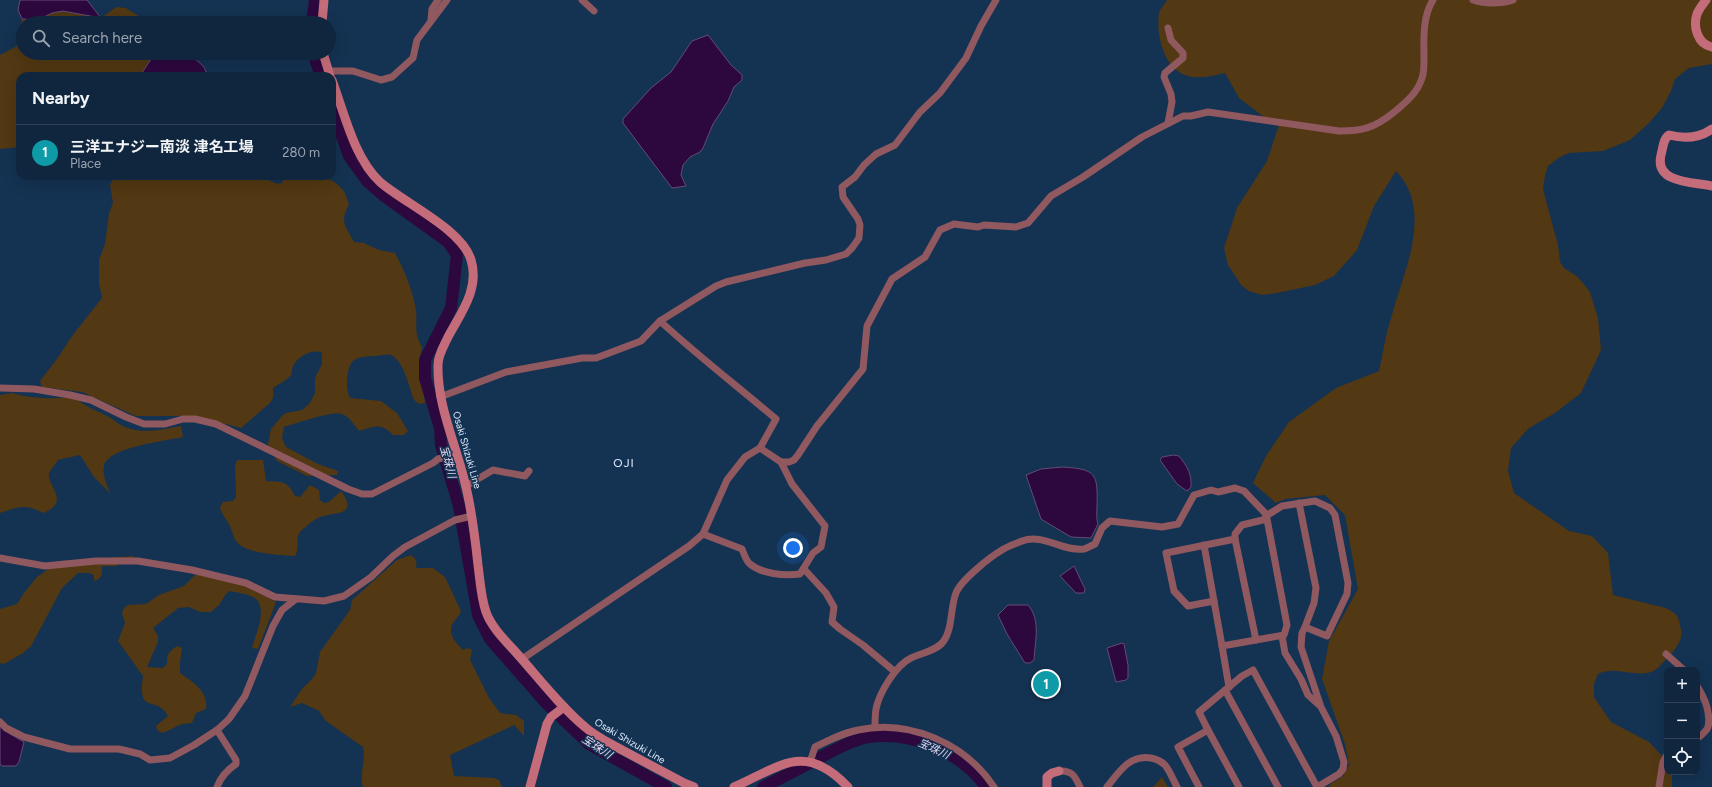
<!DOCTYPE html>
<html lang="en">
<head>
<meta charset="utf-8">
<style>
  body { margin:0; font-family:Figtree,"Noto Sans JP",sans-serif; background:#182e45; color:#f1f3f6 }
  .controls { position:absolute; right:12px; bottom:12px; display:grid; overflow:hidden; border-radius:8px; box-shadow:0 4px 16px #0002 }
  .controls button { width:36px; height:36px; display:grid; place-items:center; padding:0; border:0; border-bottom:1px solid #2f4358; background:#0f263e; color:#f1f3f6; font:20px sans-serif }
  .you { position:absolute; left:793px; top:548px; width:14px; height:14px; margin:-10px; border:3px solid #fff; border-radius:50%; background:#1a73e8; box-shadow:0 0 0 6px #1a73e833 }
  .badge { display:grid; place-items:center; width:26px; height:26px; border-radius:50%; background:#ea580c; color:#fff; font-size:13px; font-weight:700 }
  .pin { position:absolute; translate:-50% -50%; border:2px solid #fff; box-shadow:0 1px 4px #0006 }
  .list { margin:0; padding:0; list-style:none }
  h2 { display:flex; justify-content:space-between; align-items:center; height:52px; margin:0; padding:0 16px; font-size:17px }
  h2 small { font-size:13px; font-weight:400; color:#9ba5b0 }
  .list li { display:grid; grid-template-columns:26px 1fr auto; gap:12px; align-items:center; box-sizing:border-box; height:56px; padding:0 16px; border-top:1px solid #2f4358 }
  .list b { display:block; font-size:15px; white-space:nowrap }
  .list p { margin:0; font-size:13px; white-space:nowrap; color:#9ba5b0 }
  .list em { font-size:13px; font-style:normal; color:#9ba5b0 }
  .icon { flex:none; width:22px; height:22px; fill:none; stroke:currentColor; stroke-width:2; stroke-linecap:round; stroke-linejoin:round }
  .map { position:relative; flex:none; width:1712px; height:787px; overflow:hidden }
  .search { position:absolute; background:#0f263e; box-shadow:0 4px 16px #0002; left:16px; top:16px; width:320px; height:44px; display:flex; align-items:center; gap:10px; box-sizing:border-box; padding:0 14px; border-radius:22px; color:#9ba5b0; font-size:15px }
  .panel { position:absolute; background:#0f263e; box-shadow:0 4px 16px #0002; left:16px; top:72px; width:320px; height:108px; border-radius:12px }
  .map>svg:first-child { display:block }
</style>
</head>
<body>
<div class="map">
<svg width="1712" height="787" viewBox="0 0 1712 787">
  <rect width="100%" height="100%" fill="#143252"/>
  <g fill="#523813">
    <path d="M1167,0H1712V64L1689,68L1675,79L1671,91L1662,108L1649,123L1630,140L1603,151L1569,153L1560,157L1548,166L1545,176L1543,189L1558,245L1560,262L1564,268L1578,277L1590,292L1598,318L1601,350L1581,393L1555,413L1529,428L1511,448L1508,471L1514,493L1569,531L1592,536L1608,553L1613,595L1666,608C1679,615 1678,616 1681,629C1683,638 1678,645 1673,652C1668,657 1663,663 1658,668C1640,682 1618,664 1598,674L1594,684V697L1604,712L1611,722L1649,742L1666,760L1667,772H1672V787H1329L1330,784L1342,777L1349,765L1345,744L1322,679L1329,641L1358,589L1345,515L1325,495L1285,499L1276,503L1253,483L1266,456L1289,422L1336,388L1379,371C1383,353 1386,333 1392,315C1404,270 1434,211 1396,171L1374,206L1357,250L1334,276L1315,285L1277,293L1262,295L1249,291L1241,285L1228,265L1224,248L1237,208L1267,161L1279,125L1264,117L1239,98L1225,73C1212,76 1197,80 1185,75C1163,67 1156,34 1159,13C1160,9 1165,4 1167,0Z"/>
    <polygon points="116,7 126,8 150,23 23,23 23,53 155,53 140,76 20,76 20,147 0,149 0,55 17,46 22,19 38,20 52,13 63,11 101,18"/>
    <path d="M121,176H264L268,180L278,184L283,182L282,176C303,176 329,171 343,190C346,194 347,200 349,205C339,221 346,227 354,242L364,243L379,250L395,253C404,270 411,286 415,305C419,321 412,331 422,347L419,362L425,403L419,404L414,400C409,387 405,365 393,356C388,353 382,355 378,356C371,356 362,356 356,359C346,363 345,389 350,398L381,401L397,413L408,431L404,435H393C380,422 375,427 359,431C355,426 350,418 344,415C336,409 295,424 284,427L282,438L286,447L318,464L338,471L337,475L307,476L277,461L268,444L271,429L282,416L286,413L302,410L310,403L315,393V378L322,364V353C313,348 298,356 293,366C292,368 292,372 291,375C288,380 278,384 273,388V398L270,403L241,428L196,416H136L82,392L42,387L40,381L57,359L72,336L102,298L99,283V260L105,244L109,213L113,203L110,185L113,180Z"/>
    <path d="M12,393C32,399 54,399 74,397C84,406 95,410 107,416C114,419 119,425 125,427C143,435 163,429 181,426L183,437C166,441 108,447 104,466C102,475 107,485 110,493L94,477L80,455L58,460C56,464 51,469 49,473C46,485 72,502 43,513C25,503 18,507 0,513V395Z"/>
    <path d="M237,460H263L266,481C282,482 287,480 295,496L300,497L310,485L319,490L320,500L324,503L329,502L341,491C361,518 331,511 318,518C312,521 305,527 300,532C295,538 300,548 295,556C280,555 245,554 236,541C233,536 232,531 230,526C226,519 222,515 220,507L223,502L233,501L236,497L235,465Z"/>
    <path d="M411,555C417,559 417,562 416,568H433L445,577L461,611C459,617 454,620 452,625C448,635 456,643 463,650L468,648L472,650L470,660L489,698L500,713L516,715L524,721V736L514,725L450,755L454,776L494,778L499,780L502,787H363C359,773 366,762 363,747L326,721L319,711L302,703L290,707L302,689L313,678L316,673L320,652L350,610L352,600L397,560Z"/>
    <polygon points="134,556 134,559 117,560 117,566 102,566 102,574 99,579 94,581 94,575 89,573 78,573 62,588 31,646 23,653 4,664 0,663 0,609 17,604 24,593 37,577 60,561"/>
    <path d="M196,574L244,584L276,602L258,649L252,648C255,636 267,611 257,600C251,594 238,593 230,591L226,594L219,605L211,612H200L189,607L178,608L153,628L158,636V642L147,667L163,668L167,664C166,655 170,650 177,646L182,648L180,663V673C192,681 209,692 206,709L196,713L192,723L182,724L163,733L158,731L156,726L168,716C156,694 137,717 143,676L118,641L125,623L122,613L124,608L128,605L146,604L159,595L184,586Z"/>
    <polygon points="1162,777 1168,787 1153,787"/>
  </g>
  <g fill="#2d083f" stroke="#624c78">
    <polygon points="20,0 87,0 101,18 63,11 52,13 38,20 22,19 18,10"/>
    <polygon points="708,35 731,65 742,75 742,80 734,87 728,101 713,124 703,148 700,152 690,157 683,165 681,175 686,186 672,188 623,123 623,119 651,88 671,72 692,41"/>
    <polygon points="155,53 189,53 204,67 208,76 140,76"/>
    <path d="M1173,455L1179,456C1187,466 1192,474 1191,487L1187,491L1177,484L1160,460L1162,457Z"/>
    <path d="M1062,467C1096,469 1098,473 1097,506C1097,513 1096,518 1098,524L1091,538L1071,537L1041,519L1026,475L1041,469Z"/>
    <polygon points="1074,566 1085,589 1084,593 1076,593 1060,576"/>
    <path d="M1008,605H1028C1041,620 1035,641 1034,660L1030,663H1025L1007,634L998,615Z"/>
    <polygon points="1122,643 1124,644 1128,665 1128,678 1126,680 1116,682 1107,648"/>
    <polygon points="0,726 10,734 24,742 19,762 16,766 2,766 0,764"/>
  </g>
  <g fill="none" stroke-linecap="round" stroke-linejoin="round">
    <g stroke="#2d083f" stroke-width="12">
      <polyline points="312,23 315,0"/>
      <polyline points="313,53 321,76"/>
      <polyline points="332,108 349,156 367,181 384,196 448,242 457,255 451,308 425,360 425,378 440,428 441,445 459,506 478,615 490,639 547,704 589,744 666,787"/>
      <path d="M763,787C783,777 803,767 823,756C836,749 852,740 868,737C912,731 960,751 986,787"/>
    </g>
    <g stroke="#90585f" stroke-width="7">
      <polyline points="582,0 594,11"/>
      <path d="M1473,0C1485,4 1501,4 1513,0"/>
      <polyline points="431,20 432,9 438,0"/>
      <polyline points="329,71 353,71 381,80 392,77 413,58 417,40 447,0"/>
      <polyline points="1168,123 1172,102 1171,94 1164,77 1165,73 1183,58 1183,53 1171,40 1168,28"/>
      <polyline points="0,388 34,389 70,395 91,400 126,417 144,424 165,424 183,419 195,419 216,424 348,489 362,494 372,494 433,463 438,459 457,454"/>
      <polyline points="440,397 506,372 582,358 596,358 641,341 660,321 716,286 726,282 805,263 826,260 846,254 852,248 859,238 860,225 858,219 843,197 842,187 855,177 864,165 876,154 895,145 920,112 940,93 966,58 981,26 996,0"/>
      <path d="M760,448L781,462H789L794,460L798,455L817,426L863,369L867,326L892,279L925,257L940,230L954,224L978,227L984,225L1016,227L1028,223L1051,196L1083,177L1142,137L1183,116H1191L1208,112L1339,131C1363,131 1374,128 1393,113C1405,103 1417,94 1422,78C1424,73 1424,66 1424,60C1424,41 1422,17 1433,0"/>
      <polyline points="466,486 493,470 525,476 529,471"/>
      <polyline points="1299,503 1316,588 1314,603 1305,627"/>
      <polyline points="1266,516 1282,506 1315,501 1330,508 1335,515 1348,583 1347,594 1327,636 1305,627 1302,633 1301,647 1321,707 1336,736 1344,762 1343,769 1339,774 1317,787"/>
      <path d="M703,534L742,549C744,554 746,561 750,564C762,574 784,576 800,574L813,553L821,547L825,526L792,484L781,462"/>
      <polyline points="1235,539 1256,640"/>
      <polyline points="1204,545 1214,601"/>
      <polyline points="0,558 45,566 96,561 138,561 192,570 246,583 275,597 324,601 344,596 371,577 393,556 405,547 455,520 472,516"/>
      <polyline points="804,569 826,593 834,607 832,622 840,629 863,645 894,671"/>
      <polyline points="1282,636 1285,653 1301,679 1308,695 1319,705"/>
      <polyline points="1222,646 1229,687"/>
      <polyline points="1666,654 1684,670"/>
      <path d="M522,659L689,546L703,534L727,480L745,457L760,448L776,419C737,386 697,355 660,321"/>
      <path d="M1697,686C1704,697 1711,713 1708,727C1706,732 1701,735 1697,739"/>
      <polyline points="1225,690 1278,787"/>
      <polyline points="0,722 6,728 24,737 70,749 119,749 140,754 150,760 170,758 194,745 217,730 229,719 245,696 273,626 282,610 296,599"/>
      <path d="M875,727C875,721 875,715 876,709C879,693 896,665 911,658C921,653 936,651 943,642C953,629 950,608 956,593C961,580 990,557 1002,550C1008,546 1015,544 1022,541C1043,533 1063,552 1084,549C1087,548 1091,546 1095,544L1102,528L1110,521L1162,527L1178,524L1194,495L1211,490L1218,492L1235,488L1244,491L1265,513L1267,519L1287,625L1284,635L1222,646L1214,601L1188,606L1174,591L1166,553L1235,539V534L1242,525L1267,519"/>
      <polyline points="1208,730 1239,787"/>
      <path d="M810,762L815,747C829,740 843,733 858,730C909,719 965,743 994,787"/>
      <path d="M1059,771C1072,770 1075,776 1080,787"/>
      <path d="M217,787C221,776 227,770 236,764V760L217,730"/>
      <path d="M1107,787C1119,772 1130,754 1151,758C1156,759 1161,761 1165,765C1170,771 1173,780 1177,787"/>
      <polyline points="1199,787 1178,747 1208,730 1199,712 1242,676 1253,670 1317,787"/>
      <polyline points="1659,787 1663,762 1667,755"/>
    </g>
    <g stroke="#c46c79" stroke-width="9">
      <path d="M1706,0C1703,4 1699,9 1697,14C1693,26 1697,44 1712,47"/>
      <polyline points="322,23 324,0"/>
      <polyline points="323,53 330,76"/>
      <path d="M332,80C344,112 354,158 380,182C404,203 462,229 471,260C480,288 461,313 448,337C444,346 438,355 438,365C437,406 456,444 465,483C472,510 475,537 478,565C480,580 481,598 486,612C492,629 509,644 520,657C541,681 561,707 585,727C596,737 610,743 622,750C643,761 663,772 684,783L694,787"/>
      <path d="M1712,129C1698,139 1684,139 1669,135C1663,139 1663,148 1661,155C1654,184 1695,182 1712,186"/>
      <polyline points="530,787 547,724 551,717 564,707"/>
      <path d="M734,787C780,767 804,741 848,787"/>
      <polyline points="1047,787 1047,777 1052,773 1059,771"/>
    </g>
  </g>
  <g text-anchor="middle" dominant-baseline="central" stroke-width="3" stroke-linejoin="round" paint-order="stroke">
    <g font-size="10" fill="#ddebfc" stroke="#143252">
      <text transform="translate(467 450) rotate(74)">Osaki Shizuki Line</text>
      <text transform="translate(630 741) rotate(30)">Osaki Shizuki Line</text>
    </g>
    <g font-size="11" font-style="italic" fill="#e3d4ee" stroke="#143252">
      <text transform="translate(448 462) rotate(75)">宝珠川</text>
      <text transform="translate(597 747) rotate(33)">宝珠川</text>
      <text transform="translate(934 749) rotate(25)">宝珠川</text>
    </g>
    <g font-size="12" letter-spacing="1" fill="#ddebfc" stroke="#143252">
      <text x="624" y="463">OJI</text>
    </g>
  </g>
</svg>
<div class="controls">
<button>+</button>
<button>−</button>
<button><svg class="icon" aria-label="locate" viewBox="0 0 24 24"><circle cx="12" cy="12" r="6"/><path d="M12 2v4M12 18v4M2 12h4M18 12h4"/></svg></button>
</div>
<div class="you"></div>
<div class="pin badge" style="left:1046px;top:684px;background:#0f9aa8">1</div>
<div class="search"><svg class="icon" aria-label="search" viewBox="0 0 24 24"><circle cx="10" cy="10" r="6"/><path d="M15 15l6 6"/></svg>Search here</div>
<section class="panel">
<h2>Nearby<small></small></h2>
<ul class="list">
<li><span class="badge" style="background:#0f9aa8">1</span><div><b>三洋エナジー南淡 津名工場</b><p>Place</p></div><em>280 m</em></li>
</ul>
</section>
</div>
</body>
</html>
